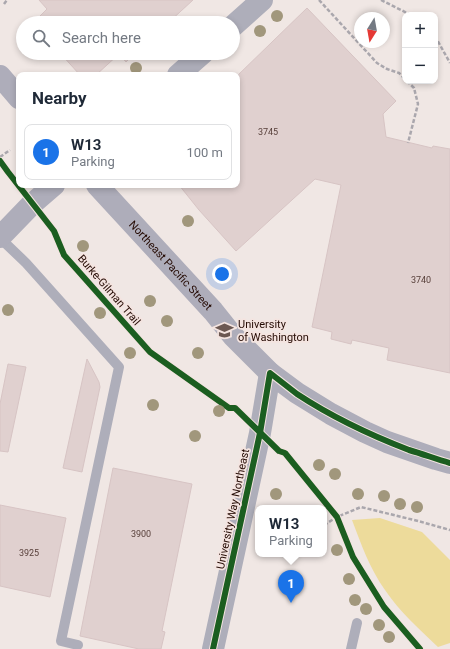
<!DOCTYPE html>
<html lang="en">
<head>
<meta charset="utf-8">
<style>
  body { margin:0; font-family:Roboto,sans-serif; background:#f2f2f3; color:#1f2937 }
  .controls { position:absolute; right:12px; top:12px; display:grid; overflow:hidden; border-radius:8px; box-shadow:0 2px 6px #0003 }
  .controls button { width:36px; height:36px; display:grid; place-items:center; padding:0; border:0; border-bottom:1px solid #e0e1e3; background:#fff; color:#1f2937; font:20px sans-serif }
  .compass { position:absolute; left:354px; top:12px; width:36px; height:36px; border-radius:50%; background:#fff; box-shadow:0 2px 6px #0003; rotate:191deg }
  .you { position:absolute; left:222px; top:274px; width:14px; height:14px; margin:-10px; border:3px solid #fff; border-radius:50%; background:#1a73e8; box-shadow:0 0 0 6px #1a73e833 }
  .badge { display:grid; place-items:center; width:26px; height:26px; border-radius:50%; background:#1a73e8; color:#fff; font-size:13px; font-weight:700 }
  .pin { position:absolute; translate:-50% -33px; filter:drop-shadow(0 1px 2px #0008) }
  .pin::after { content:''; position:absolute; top:21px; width:14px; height:12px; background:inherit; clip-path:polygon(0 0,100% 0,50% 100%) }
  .popup { position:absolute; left:255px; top:505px; width:72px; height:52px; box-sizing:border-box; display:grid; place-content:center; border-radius:8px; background:#fff; filter:drop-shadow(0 1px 3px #0005); font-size:13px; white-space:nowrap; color:#747a83 }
  .popup b { font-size:15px; color:#1f2937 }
  .popup::after { content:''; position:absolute; left:50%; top:100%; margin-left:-8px; border:8px solid transparent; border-top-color:#fff }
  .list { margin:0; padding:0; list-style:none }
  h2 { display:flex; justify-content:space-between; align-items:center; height:52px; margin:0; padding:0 16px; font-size:17px }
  h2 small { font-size:13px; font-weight:400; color:#747a83 }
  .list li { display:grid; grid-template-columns:26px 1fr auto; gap:12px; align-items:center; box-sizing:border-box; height:56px; margin:0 8px 8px; padding:0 8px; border:1px solid #e0e1e3; border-radius:8px }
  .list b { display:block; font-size:15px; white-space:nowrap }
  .list p { margin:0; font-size:13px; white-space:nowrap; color:#747a83 }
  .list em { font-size:13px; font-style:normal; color:#747a83 }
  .icon { flex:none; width:22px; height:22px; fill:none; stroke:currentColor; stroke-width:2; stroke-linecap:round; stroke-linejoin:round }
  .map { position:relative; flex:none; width:450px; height:649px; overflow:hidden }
  .search { position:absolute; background:#fff; box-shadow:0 2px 6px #0003; left:16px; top:16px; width:224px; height:44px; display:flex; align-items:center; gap:10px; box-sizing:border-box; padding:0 14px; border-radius:22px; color:#747a83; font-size:15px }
  .panel { position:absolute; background:#fff; box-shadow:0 2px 6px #0003; left:16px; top:72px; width:224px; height:116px; border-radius:8px }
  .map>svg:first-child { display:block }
</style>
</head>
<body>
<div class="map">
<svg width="450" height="649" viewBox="0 0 450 649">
  <rect width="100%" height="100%" fill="#f0e7e4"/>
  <path fill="#eddb9b" d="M380,518L422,532L450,560V643L438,647C419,629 400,612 385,590C370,569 361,544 352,520Z"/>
  <g fill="#e0d0cf" stroke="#d7c4c4">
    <polygon points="39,0 193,0 168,23 33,23 47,9"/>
    <polygon points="307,8 396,101 383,114 386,137 432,148 433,146 450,149 450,373 387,360 389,348 352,340 351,344 331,339 332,332 312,327 341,185 315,179 236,251 199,210 179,185 237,185 237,76"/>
    <polygon points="60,53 135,53 126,62 119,54 96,75 80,75"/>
    <polygon points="87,359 99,382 100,387 82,472 63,468"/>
    <polygon points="8,364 26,367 8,452 0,451 0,404"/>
    <polygon points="113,468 192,484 162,631 165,632 161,649 139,649 80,636"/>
    <polygon points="0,505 66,518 50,597 0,586"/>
  </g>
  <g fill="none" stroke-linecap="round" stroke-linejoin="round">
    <g stroke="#aaa7ad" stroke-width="2.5" stroke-dasharray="4 2" stroke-linecap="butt">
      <polyline points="319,0 377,63 387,69 399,73 405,79"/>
      <polyline points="381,0 411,15"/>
      <polyline points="4,4 7,0"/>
      <polyline points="435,36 450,63"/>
      <polyline points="407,81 414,88 418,104 408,143"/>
      <polyline points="0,157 10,150"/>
      <polyline points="324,525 337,517 361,507 418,521 450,530"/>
      <polyline points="416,649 418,648"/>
    </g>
    <g stroke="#aeaeba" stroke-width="10">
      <polyline points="0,238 26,263 119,367 61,641 78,645"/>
      <polyline points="351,649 357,623"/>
    </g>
    <g stroke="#aeaeba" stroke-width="22">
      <polyline points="233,26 262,0"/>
      <polyline points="178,75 203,53"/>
      <polyline points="213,649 260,433 270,373"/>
    </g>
    <g stroke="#aeadba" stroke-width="22">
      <polyline points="0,76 19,98"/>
      <path id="s1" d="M97,185L213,311L233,336L270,373L297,393L331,414L365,432L387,442L436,459L450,463"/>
      <polyline points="0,237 32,204 54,185"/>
    </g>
    <defs>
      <g id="cycleway">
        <polyline points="0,161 8,172 54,231 64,255 150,352 229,408 235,408 279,451 285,453 337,517 353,557 384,607 420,649"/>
        <path d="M213,649L260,433L270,373C279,380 288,387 297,394C332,417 370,435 409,450C423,454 436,459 450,463"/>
      </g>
    </defs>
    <use href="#cycleway" stroke="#f4e4e0" stroke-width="8"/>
    <use href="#cycleway" stroke="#1b5e20" stroke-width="6"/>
  </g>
  <g fill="#a1977c">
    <circle cx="277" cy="16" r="6"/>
    <circle cx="260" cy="31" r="6"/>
    <circle cx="136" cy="68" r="6"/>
    <circle cx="188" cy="221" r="6"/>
    <circle cx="83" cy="246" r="6"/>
    <circle cx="150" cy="301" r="6"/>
    <circle cx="8" cy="310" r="6"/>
    <circle cx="100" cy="313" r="6"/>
    <circle cx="167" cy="321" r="6"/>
    <circle cx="130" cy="353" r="6"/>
    <circle cx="198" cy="353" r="6"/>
    <circle cx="153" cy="405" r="6"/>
    <circle cx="219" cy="411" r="6"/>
    <circle cx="195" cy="436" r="6"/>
    <circle cx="319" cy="465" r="6"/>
    <circle cx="335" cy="474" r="6"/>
    <circle cx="276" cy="494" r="6"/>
    <circle cx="358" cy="494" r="6"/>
    <circle cx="384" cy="496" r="6"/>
    <circle cx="400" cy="504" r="6"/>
    <circle cx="417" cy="507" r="6"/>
    <circle cx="337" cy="550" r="6"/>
    <circle cx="349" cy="579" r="6"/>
    <circle cx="355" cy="600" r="6"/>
    <circle cx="366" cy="609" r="6"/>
    <circle cx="379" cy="625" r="6"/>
    <circle cx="389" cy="637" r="6"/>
  </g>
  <defs>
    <symbol id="university-bare" viewBox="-9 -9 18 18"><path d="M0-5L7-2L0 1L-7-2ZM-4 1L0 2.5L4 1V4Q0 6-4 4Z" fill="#6c5852" stroke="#f4e4e0" stroke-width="2.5" paint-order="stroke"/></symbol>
  </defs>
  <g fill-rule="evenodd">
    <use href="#university-bare" x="212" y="318" width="25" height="25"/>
  </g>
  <g text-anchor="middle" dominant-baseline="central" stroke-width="3.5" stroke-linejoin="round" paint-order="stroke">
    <g font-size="9" fill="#563e39">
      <text x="268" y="132">3745</text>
      <text x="421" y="280">3740</text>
      <text x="141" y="534">3900</text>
      <text x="29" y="553">3925</text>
    </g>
    <g font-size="11" fill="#250b04" stroke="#f4e4e0">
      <text stroke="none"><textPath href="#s1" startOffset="109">Northeast Pacific Street</textPath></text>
      <text transform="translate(109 290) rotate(49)">Burke-Gilman Trail</text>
      <text transform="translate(233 509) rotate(-78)">University Way Northeast</text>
    </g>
    <g font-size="11" fill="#250b04" stroke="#f4e4e0" text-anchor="start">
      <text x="238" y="324">University<tspan x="238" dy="13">of Washington</tspan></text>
    </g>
  </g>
</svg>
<div class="controls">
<button>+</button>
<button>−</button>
</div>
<svg class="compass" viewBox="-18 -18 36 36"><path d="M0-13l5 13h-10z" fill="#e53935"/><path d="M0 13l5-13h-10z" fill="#747a83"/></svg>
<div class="you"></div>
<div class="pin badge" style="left:291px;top:603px">1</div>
<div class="popup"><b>W13</b>Parking</div>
<div class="search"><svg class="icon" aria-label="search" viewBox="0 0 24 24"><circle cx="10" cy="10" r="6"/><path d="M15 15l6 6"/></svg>Search here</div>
<section class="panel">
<h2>Nearby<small></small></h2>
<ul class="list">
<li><span class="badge">1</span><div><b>W13</b><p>Parking</p></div><em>100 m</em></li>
</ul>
</section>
</div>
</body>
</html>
